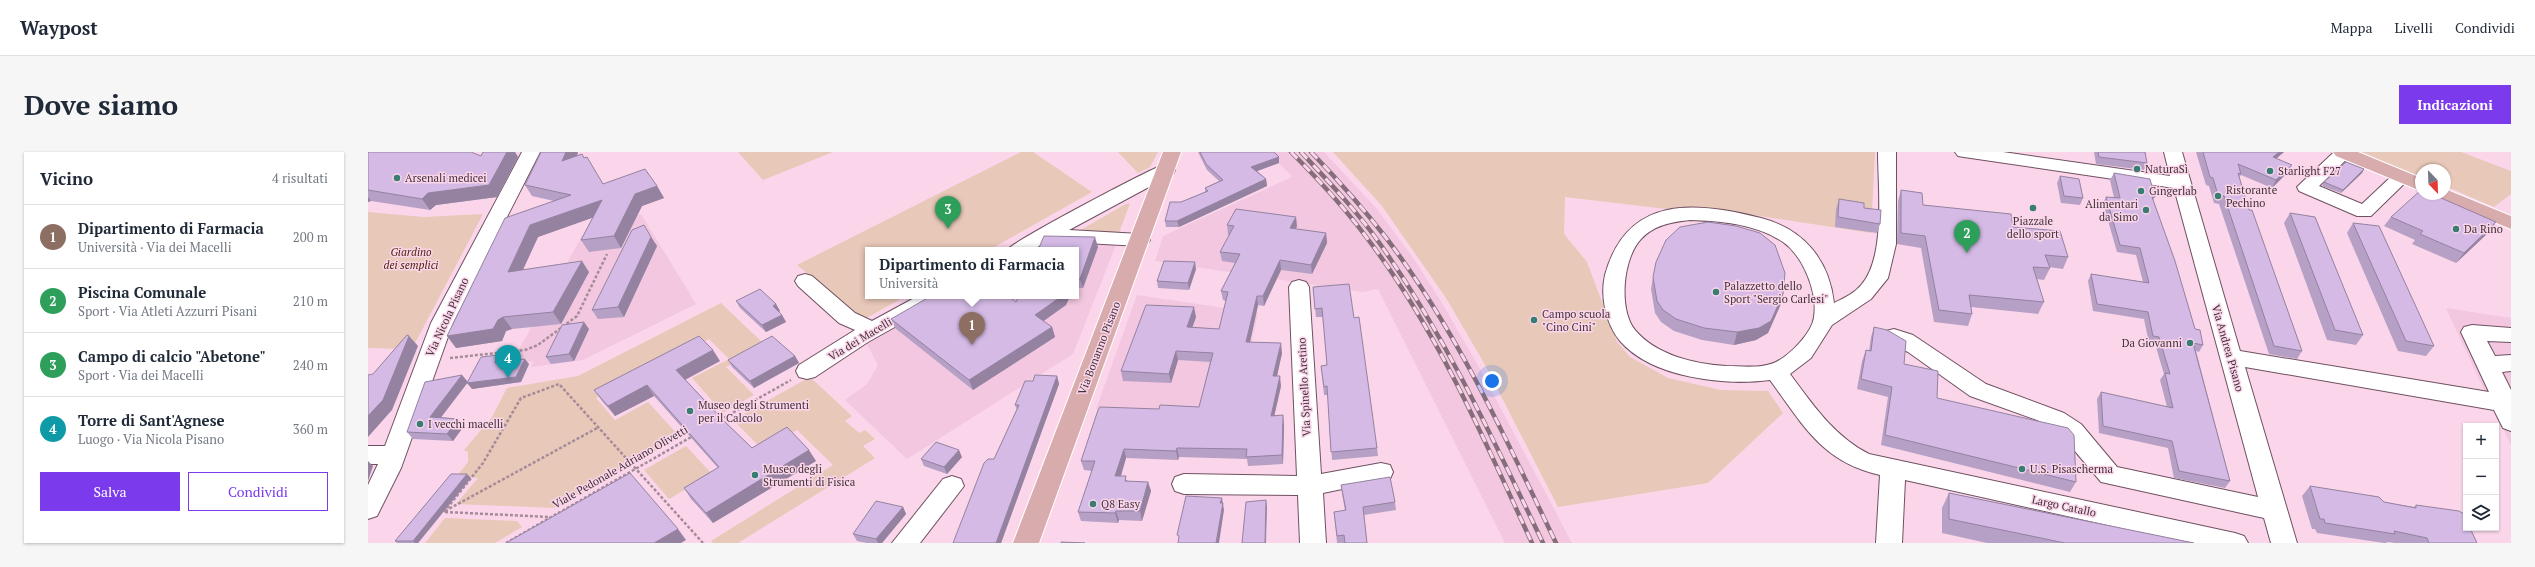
<!DOCTYPE html>
<html lang="it">
<head>
<meta charset="utf-8">
<style>
  body { margin:0; font-family:"PT Serif",serif; background:#f6f6f7; color:#1f2937 }
  .controls { position:absolute; right:12px; bottom:12px; display:grid; overflow:hidden; border-radius:0px; box-shadow:0 1px 3px #0004 }
  .controls button { width:36px; height:36px; display:grid; place-items:center; padding:0; border:0; border-bottom:1px solid #e0e1e3; background:#fff; color:#1f2937; font:20px sans-serif }
  .compass { position:absolute; left:2047px; top:12px; width:36px; height:36px; border-radius:50%; background:#fff; box-shadow:0 1px 3px #0004; rotate:157deg }
  .you { position:absolute; left:1124px; top:229px; width:14px; height:14px; margin:-10px; border:3px solid #fff; border-radius:50%; background:#1a73e8; box-shadow:0 0 0 6px #1a73e833 }
  .badge { display:grid; place-items:center; width:26px; height:26px; border-radius:50%; background:#7c3aed; color:#fff; font-size:13px; font-weight:700 }
  .pin { position:absolute; translate:-50% -33px; filter:drop-shadow(0 1px 2px #0008) }
  .pin::after { content:''; position:absolute; top:21px; width:14px; height:12px; background:inherit; clip-path:polygon(0 0,100% 0,50% 100%) }
  .popup { position:absolute; left:497px; top:95px; width:214px; height:52px; box-sizing:border-box; display:grid; place-content:center; border-radius:0px; background:#fff; filter:drop-shadow(0 1px 3px #0005); font-size:13px; white-space:nowrap; color:#747a83 }
  .popup b { font-size:15px; color:#1f2937 }
  .popup::after { content:''; position:absolute; left:50%; top:100%; margin-left:-8px; border:8px solid transparent; border-top-color:#fff }
  .list { margin:0; padding:0; list-style:none }
  h2 { display:flex; justify-content:space-between; align-items:center; height:52px; margin:0; padding:0 16px; font-size:17px }
  h2 small { font-size:13px; font-weight:400; color:#747a83 }
  .list li { display:grid; grid-template-columns:26px 1fr auto; gap:12px; align-items:center; box-sizing:border-box; height:64px; padding:0 16px; border-top:1px solid #e0e1e3 }
  .list b { display:block; font-size:15px; white-space:nowrap }
  .list p { margin:0; font-size:13px; white-space:nowrap; color:#747a83 }
  .list em { font-size:13px; font-style:normal; color:#747a83 }
  .actions { display:flex; gap:8px; padding:12px 16px }
  .actions a { flex:1; padding:9px 0; border:1px solid #7c3aed; border-radius:0px; text-align:center; font-size:14px; color:#7c3aed }
  .actions .main { background:#7c3aed; color:#fff }
  .icon { flex:none; width:22px; height:22px; fill:none; stroke:currentColor; stroke-width:2; stroke-linecap:round; stroke-linejoin:round }
  .map { position:relative; flex:none; width:2143px; height:391px; overflow:hidden; border-radius:0px }
  header { display:flex; align-items:center; gap:24px; box-sizing:border-box; height:56px; padding:0 20px; background:#fff; border-bottom:1px solid #e0e1e3 }
  header strong { font-size:19px }
  nav { display:flex; gap:22px; margin-inline-start:auto; font-size:14px }
  .intro { display:flex; align-items:center; justify-content:space-between; box-sizing:border-box; height:96px; padding:0 24px }
  h1 { margin:0; font-size:28px }
  .button { padding:10px 18px; border-radius:0px; background:#7c3aed; color:#fff; font-size:14px; font-weight:700 }
  main { display:flex; gap:24px; padding:0 24px }
  aside { flex:1; background:#fff; border-radius:0px; box-shadow:0 1px 3px #0004 }
  .map>svg:first-child { display:block }
</style>
</head>
<body>
<header>
<strong>Waypost</strong>
<nav><a>Mappa</a><a>Livelli</a><a>Condividi</a></nav>
</header>
<div class="intro"><h1>Dove siamo</h1><a class="button">Indicazioni</a></div>
<main>
<aside>
<h2>Vicino<small>4 risultati</small></h2>
<ul class="list">
<li><span class="badge" style="background:#8d6e63">1</span><div><b>Dipartimento di Farmacia</b><p>Università · Via dei Macelli</p></div><em>200 m</em></li>
<li><span class="badge" style="background:#2e9e5b">2</span><div><b>Piscina Comunale</b><p>Sport · Via Atleti Azzurri Pisani</p></div><em>210 m</em></li>
<li><span class="badge" style="background:#2e9e5b">3</span><div><b>Campo di calcio &quot;Abetone&quot;</b><p>Sport · Via dei Macelli</p></div><em>240 m</em></li>
<li><span class="badge" style="background:#0f9aa8">4</span><div><b>Torre di Sant'Agnese</b><p>Luogo · Via Nicola Pisano</p></div><em>360 m</em></li>
</ul>
<div class="actions"><a class="main">Salva</a><a>Condividi</a></div>
</aside>
<div class="map">
<svg width="2143" height="391" viewBox="0 0 2143 391">
  <rect width="100%" height="100%" fill="#fbd6ea"/>
  <g fill="#f2c7df">
    <polygon points="901,0 956,0 1009,57 1048,110 1074,151 1112,217 1204,391 1137,391 1010,137 995,140 787,109 795,84 924,25"/>
    <polygon points="273,62 328,152 215,208 163,215 165,209 143,212 214,84"/>
    <polygon points="672,89 748,93 705,202 539,307 477,248 499,232 510,213 496,187 573,144 708,144 708,98 656,98"/>
    <polygon points="769,143 890,161 868,258 728,257"/>
    <polygon points="2078,156 2143,166 2143,293 2124,255"/>
  </g>
  <g fill="#e8c8b8">
    <polygon points="370,0 465,0 395,28"/>
    <polygon points="653,0 665,0 724,40 621,98 500,98 500,144 538,144 495,168 429,113"/>
    <polygon points="750,0 790,0 782,15 770,21"/>
    <polygon points="965,0 1507,0 1503,81 1385,63 1383,67 1197,45 1196,82 1219,110 1249,190 1262,205 1300,226 1353,238 1400,239 1415,261 1340,331 1190,355 1116,211 1078,146 1014,54"/>
    <polygon points="1993,0 2093,0 2143,19 2143,42 2126,55 2077,34 2077,18 2053,18 2053,25"/>
    <polygon points="762,51 751,81 711,79 756,53"/>
    <polygon points="0,60 56,65 115,62 44,197 0,196"/>
    <polygon points="353,151 398,194 358,215 386,243 355,261 324,226 361,207 341,187 228,246 247,268 280,250 312,285 186,356 88,352 110,326 89,324 100,310 100,300 96,298 124,265 139,236 210,224"/>
    <polygon points="442,225 484,264 477,269 491,281 497,278 507,287 495,294 507,306 370,391 345,391 343,389 465,313 429,278 395,298 365,268"/>
    <polygon points="318,294 344,322 301,347 276,318"/>
    <polygon points="77,366 149,369 154,375 127,391 57,391"/>
  </g>
  <g fill="none" stroke-linecap="round" stroke-linejoin="round">
    <defs>
      <g id="minor">
        <polygon points="154,0 172,0 85,171 33,316 9,364 0,367 0,333 10,312 0,312 0,294 17,294 63,171"/>
        <path d="M1510,0H1528V92L1520,126L1503,147L1464,173L1443,206L1422,222C1445,253 1466,284 1501,302L1867,381L1876,384L1880,391H1820L1537,328L1534,391H1508L1512,323C1454,310 1435,273 1402,228C1357,234 1284,226 1252,189C1238,172 1232,145 1237,123C1259,43 1326,49 1393,66C1435,77 1461,107 1466,151C1476,146 1487,141 1494,132C1518,103 1510,36 1510,0ZM1322,68C1353,69 1388,72 1415,90C1435,104 1450,140 1446,165C1444,181 1422,203 1408,210C1394,217 1373,214 1358,214C1326,212 1288,203 1267,178C1250,157 1255,106 1273,87C1286,73 1304,70 1322,68Z"/>
        <polygon points="1587,0 1635,0 1802,24 1796,0 1814,0 1872,199 2121,240 2093,180 2096,175 2104,173 2143,176 2143,190 2119,189 2127,204 2143,203 2143,219 2134,220 2143,238 2143,279 2135,276 2126,258 1877,215 1929,391 1903,391 1896,366 1733,330 1690,279 1669,268 1602,244 1540,200 1518,189 1515,184 1518,179 1526,177 1545,183 1618,232 1696,261 1713,272 1749,315 1890,345 1806,36 1596,5 1590,4"/>
        <polygon points="1966,0 1985,1 1951,34 1994,52 2027,21 2041,21 2043,25 2003,64 1989,64 1931,39 1929,35"/>
        <path d="M798,12L805,14L807,18L805,22L701,78L772,82L779,84L782,88L779,92L772,94L680,89L664,98H639C644,90 783,16 798,12Z"/>
        <polygon points="437,122 444,124 487,161 504,169 550,144 577,144 573,149 500,190 447,225 439,227 431,225 428,219 431,213 487,178 471,171 430,134 427,129 430,124"/>
        <polygon points="931,128 938,130 941,135 953,322 1013,311 1022,313 1025,320 1022,327 1013,329 955,341 958,391 932,391 930,343 816,342 807,339 804,332 807,325 816,322 929,324 921,135 924,130"/>
        <polygon points="584,324 593,327 596,334 552,391 524,391 575,327"/>
      </g>
      <g id="major">
        <polygon points="795,0 813,0 671,391 645,391"/>
        <polygon points="1965,0 1990,0 2053,26 2053,39 1968,4"/>
        <polygon points="2077,37 2143,64 2143,77 2068,46 2065,42 2077,42"/>
      </g>
    </defs>
    <use href="#minor" stroke="#6f5061" stroke-width="2"/>
    <use href="#major" stroke="#fff" stroke-width="2"/>
    <g stroke="#a58b99" stroke-width="2.5" stroke-dasharray="3 2" stroke-linecap="butt">
      <polyline points="82,206 157,198 170,193 209,164 239,102"/>
      <polyline points="352,268 423,228"/>
      <polyline points="77,359 231,275"/>
      <polyline points="76,360 115,311 153,246 191,232 335,391"/>
      <polyline points="77,360 182,365"/>
      <polyline points="138,391 325,284"/>
    </g>
    <use href="#minor" fill="#fff" fill-rule="evenodd"/>
    <use href="#major" fill="#d8abad" fill-rule="evenodd"/>
    <defs>
      <g id="rail">
        <path d="M923,0C950,27 976,55 999,86C1069,178 1116,287 1164,391"/>
        <path d="M933,0C960,29 987,57 1010,89C1077,183 1125,287 1175,391"/>
        <path d="M943,0C970,28 995,56 1019,87C1089,179 1138,287 1188,391"/>
      </g>
    </defs>
    <use href="#rail" stroke="#856e7a" stroke-width="4.5"/>
    <use href="#rail" stroke="#fbd6ea" stroke-width="3" stroke-dasharray="9" stroke-linecap="butt"/>
  </g>
  <g fill="#b6a0c5">
    <polygon points="0,0 113,4 115,0 147,0 150,5 129,45 68,53 62,58 3,49 0,50"/>
    <polygon points="198,0 209,0 210,1 208,4 216,6 235,32 289,34 296,46 274,54 253,96 221,100 213,88 225,65 170,85 155,117 221,120 193,172 144,177 138,179 134,189 88,196 186,49 164,44 157,33"/>
    <polygon points="830,0 906,0 911,11 889,19 898,27 899,34 811,75 798,75 797,69 813,50 837,40 837,36 851,29 839,18"/>
    <polygon points="1726,0 1777,0 1779,11 1776,18 1728,12"/>
    <polygon points="1828,0 1916,0 1908,7 1919,21 1904,36 1873,23 1871,25 1881,58 1934,199 1929,207 1901,202 1851,52 1846,51 1841,34 1838,33"/>
    <polygon points="1996,17 1994,21 1973,41 1954,34 1956,30"/>
    <polygon points="1746,21 1787,45 1785,48 1827,177 1835,193 1831,200 1828,199 1862,329 1857,336 1806,326 1800,296 1731,281 1729,247 1733,240 1799,255 1792,228 1796,222 1787,192 1781,191 1776,167 1725,159 1720,129 1723,122 1775,130 1768,103 1749,100 1735,51 1738,45 1746,46 1742,28"/>
    <polygon points="1692,24 1715,46 1712,53 1693,51 1689,31"/>
    <polygon points="1533,38 1555,53 1645,75 1700,105 1695,117 1681,115 1682,116 1676,128 1669,127 1676,150 1670,162 1603,155 1604,162 1600,174 1566,170 1553,96 1529,92 1530,49"/>
    <polygon points="1471,47 1496,56 1512,72 1509,81 1467,75 1468,57"/>
    <polygon points="1922,61 1995,183 1988,193 1959,188 1916,71"/>
    <polygon points="2023,65 2128,70 2121,80 2088,111 2044,92 2047,88 2016,74"/>
    <polygon points="1985,71 2066,194 2058,204 2030,199 1979,81"/>
    <polygon points="859,73 929,74 928,77 958,81 959,91 944,122 913,118 896,154 890,153 882,190 914,201 909,224 913,234 906,264 916,273 915,312 880,314 879,307 811,305 810,308 758,306 753,324 760,329 780,330 783,339 774,369 751,368 750,371 713,369 710,360 724,319 716,318 713,309 791,257 831,255 842,210 810,208 803,231 755,229 753,219 828,165 824,175 851,177 858,149 855,148 853,139 867,111 854,109 852,100 862,83 860,83"/>
    <polygon points="283,85 289,94 256,165 230,167 224,158"/>
    <polygon points="730,95 715,136 708,136 708,98"/>
    <polygon points="828,117 821,138 790,136 789,129"/>
    <polygon points="1285,125 1415,142 1412,154 1400,181 1388,188 1366,193 1334,188 1306,179 1293,170 1287,161 1283,137"/>
    <polygon points="945,135 986,166 1009,296 1010,304 964,308 960,243 956,243 953,214 959,213 955,165 948,165"/>
    <polygon points="651,144 702,144 698,153 675,169 684,175 687,185 605,238 527,176 523,167 648,150"/>
    <polygon points="368,149 408,152 412,159 411,160 414,163 418,170 398,180 372,156"/>
    <polygon points="1506,175 1536,212 1569,246 1708,330 1702,340 1513,293 1520,245 1489,237 1494,209 1498,198 1501,199 1503,185"/>
    <polygon points="221,177 206,209 183,212 178,205"/>
    <polygon points="131,203 135,208 135,210 161,212 153,230 104,237 100,230 73,265 90,267 96,274 85,289 45,287 39,280 100,230"/>
    <polygon points="427,204 431,211 386,236 364,215 360,208"/>
    <polygon points="352,209 317,227 355,268 384,296 448,309 345,371 323,347 316,336 350,316 286,244 247,264 234,249 226,238"/>
    <polygon points="689,224 691,232 633,391 626,307 649,258 647,253 665,229"/>
    <polygon points="594,305 579,322 556,314 553,307"/>
    <polygon points="103,326 50,391 29,391 27,389"/>
    <polygon points="973,333 1027,350 1028,358 996,363 999,391 969,391 966,360 977,359 974,341"/>
    <polygon points="1942,334 2016,350 2046,355 2048,353 2109,391 2027,391 2020,390 2018,391 2016,391 1949,381 1947,377 1944,377 1934,344"/>
    <polygon points="1581,341 1826,391 1619,391 1574,381 1574,356"/>
    <polygon points="535,355 538,362 514,391 499,391 489,389 485,382"/>
  </g>
  <g fill="#9482a0">
    <polygon points="139,0 147,0 150,5 129,45 68,53 62,58 54,47 60,41"/>
    <polygon points="198,0 209,0 210,1 201,21 194,9"/>
    <polygon points="1911,0 1916,0 1900,13 1905,5"/>
    <polygon points="911,5 911,11 884,21 883,15"/>
    <polygon points="1924,13 1919,21 1904,36 1908,28"/>
    <polygon points="1996,17 1994,21 1973,41 1975,38"/>
    <polygon points="898,27 899,34 811,75 809,69"/>
    <polygon points="289,34 296,46 274,54 253,96 246,84 267,42"/>
    <polygon points="0,45 3,49 0,50"/>
    <polygon points="234,48 241,60 170,85 149,131 140,120 162,73"/>
    <polygon points="928,65 929,74 923,86 922,76"/>
    <polygon points="2128,70 2121,80 2088,111 2096,101"/>
    <polygon points="958,81 959,91 944,122 943,113"/>
    <polygon points="283,85 289,94 256,165 250,155"/>
    <polygon points="727,85 730,95 715,136 712,127"/>
    <polygon points="912,108 913,118 896,154 895,144"/>
    <polygon points="214,109 221,120 193,172 185,160"/>
    <polygon points="827,110 828,117 821,138 820,131"/>
    <polygon points="1415,142 1412,154 1400,181 1388,188 1366,193 1369,180"/>
    <polygon points="694,144 702,144 698,153 670,173 667,163"/>
    <polygon points="889,144 890,153 880,199 878,190"/>
    <polygon points="408,152 412,159 409,161 405,154"/>
    <polygon points="826,155 828,165 821,185 819,175"/>
    <polygon points="414,163 418,170 398,180 394,173"/>
    <polygon points="135,165 144,177 138,179 134,189 88,196 79,184 130,168"/>
    <polygon points="216,170 221,177 206,209 201,202"/>
    <polygon points="684,175 687,185 605,238 601,228"/>
    <polygon points="41,184 50,194 24,258 0,285 0,264"/>
    <polygon points="913,191 914,201 907,233 905,224"/>
    <polygon points="345,198 352,209 315,229 308,218"/>
    <polygon points="808,199 810,208 803,231 801,222"/>
    <polygon points="131,203 135,208 131,216 127,211"/>
    <polygon points="427,204 431,211 386,236 382,229"/>
    <polygon points="157,207 161,212 153,230 104,237 99,231"/>
    <polygon points="94,223 100,230 68,272 62,265"/>
    <polygon points="689,224 691,232 633,391 628,391"/>
    <polygon points="912,224 913,234 904,274 903,264"/>
    <polygon points="279,233 286,244 247,264 240,254"/>
    <polygon points="915,263 916,273 915,312 914,303"/>
    <polygon points="90,267 96,274 85,289 79,282"/>
    <polygon points="809,296 811,305 810,308 808,299"/>
    <polygon points="756,297 758,306 750,333 747,324"/>
    <polygon points="441,298 448,309 345,371 338,361"/>
    <polygon points="591,298 594,305 579,322 576,315"/>
    <polygon points="0,309 5,314 0,329"/>
    <polygon points="99,322 103,326 50,391 47,391 45,389"/>
    <polygon points="780,330 783,339 774,369 772,359"/>
    <polygon points="854,346 856,358 851,391 848,391 852,351"/>
    <polygon points="898,348 899,355 898,391 897,391"/>
    <polygon points="535,355 538,362 514,391 510,391 508,387"/>
    <polygon points="748,359 751,368 750,371 747,361"/>
    <polygon points="310,377 318,388 313,391 286,391"/>
  </g>
  <g fill="#d4bae5" stroke="#9482a0">
    <polygon points="0,0 103,0 113,4 115,0 139,0 121,33 60,41 54,47 0,38"/>
    <polygon points="173,0 198,0 194,9 214,2 216,6 219,5 235,32 277,17 289,34 267,42 246,84 213,88 234,48 162,73 140,120 214,109 185,160 135,165 130,168 125,177 79,184 137,66 203,43 157,33"/>
    <polygon points="832,0 906,0 911,5 883,15 898,27 809,69 797,69 802,50 813,50 840,39 837,36 855,28 838,12"/>
    <polygon points="1730,0 1777,0 1779,11 1731,5"/>
    <polygon points="1835,0 1911,0 1905,5 1924,13 1908,28 1870,12 1873,22 1870,21 1881,58 1884,58 1934,199 1906,194 1856,44 1850,43 1845,26 1842,25"/>
    <polygon points="1978,10 1996,17 1975,38 1956,30"/>
    <polygon points="1746,21 1782,27 1787,45 1784,45 1807,109 1827,177 1832,178 1835,193 1825,191 1862,329 1811,319 1804,289 1735,274 1733,240 1805,256 1797,221 1802,222 1791,185 1785,184 1780,160 1729,152 1723,122 1781,131 1772,96 1752,93 1738,45 1752,46"/>
    <polygon points="1692,24 1711,27 1715,46 1696,44"/>
    <polygon points="1533,38 1554,41 1555,53 1643,62 1645,75 1692,79 1700,105 1677,103 1682,116 1665,115 1676,150 1601,143 1604,162 1571,158 1557,84 1533,81"/>
    <polygon points="2053,38 2053,42 2064,42 2128,70 2096,101 2052,82 2055,79 2023,65"/>
    <polygon points="1471,47 1496,51 1496,56 1513,58 1512,72 1470,65"/>
    <polygon points="868,57 928,65 922,76 958,81 943,113 912,108 895,144 889,144 878,190 913,191 905,224 912,224 903,264 915,263 914,303 878,305 879,297 809,296 808,299 756,297 747,324 758,324 757,329 780,330 772,359 748,359 747,361 710,360 727,309 713,309 730,258 732,255 791,257 792,253 831,255 845,201 808,199 801,222 753,219 778,153 826,155 819,175 851,177 860,140 853,139 872,102 852,100 866,74 859,73"/>
    <polygon points="1922,61 1947,65 1995,183 1967,178"/>
    <polygon points="1340,70 1368,74 1392,81 1407,93 1417,121 1415,142 1403,169 1391,176 1369,180 1336,176 1308,167 1295,158 1289,149 1285,125 1288,110 1298,88 1312,75"/>
    <polygon points="1985,71 2011,74 2066,194 2038,189"/>
    <polygon points="276,73 283,85 250,155 224,158 264,78"/>
    <polygon points="676,84 727,85 712,127 708,126 708,98 670,98"/>
    <polygon points="796,109 827,110 820,131 789,129"/>
    <polygon points="981,132 986,166 991,165 1009,296 963,300 959,234 956,235 953,214 959,213 954,156 947,157 945,135"/>
    <polygon points="392,137 408,152 405,154 414,163 394,173 368,149"/>
    <polygon points="563,144 640,144 648,150 651,144 694,144 667,163 684,175 601,228 523,167"/>
    <polygon points="216,170 201,202 178,205 194,173"/>
    <polygon points="1506,175 1519,178 1538,189 1536,212 1570,219 1569,246 1700,276 1706,283 1708,330 1517,283 1524,235 1493,227 1498,198 1503,199"/>
    <polygon points="39,183 41,184 15,248 0,264 0,223 5,222"/>
    <polygon points="331,184 345,198 308,218 355,268 384,296 419,275 441,298 338,361 316,336 351,315 279,233 240,254 226,238"/>
    <polygon points="404,184 427,204 382,229 360,208"/>
    <polygon points="131,203 127,211 157,207 148,225 99,231 113,205"/>
    <polygon points="94,223 62,265 90,267 79,282 39,280 57,230"/>
    <polygon points="667,223 689,224 628,391 585,391 616,311 620,307 626,307 651,253 647,253 657,229 665,229"/>
    <polygon points="568,290 591,298 576,315 553,307"/>
    <polygon points="262,321 310,377 286,391 138,391"/>
    <polygon points="83,322 99,322 45,389 27,389"/>
    <polygon points="1022,325 1027,350 995,355 999,391 977,391 976,383 969,384 966,360 978,358 973,333"/>
    <polygon points="1942,334 2011,345 2016,350 2048,356 2048,353 2091,359 2096,362 2098,367 2098,376 2102,376 2109,391 2061,391 2059,386 2026,379 2027,382 1957,371 1956,367 1952,367"/>
    <polygon points="1581,341 1826,391 1697,391 1581,367"/>
    <polygon points="818,344 854,346 852,351 855,351 848,391 810,391 811,384 809,383"/>
    <polygon points="898,348 897,391 874,391 878,350"/>
    <polygon points="508,349 535,355 508,387 485,382"/>
    <polygon points="693,390 717,391 693,391"/>
  </g>
  <g fill="#377d72" stroke="#fbd6ea" stroke-width="1.5">
    <circle cx="1769" cy="17" r="4"/>
    <circle cx="1902" cy="19" r="4"/>
    <circle cx="29" cy="26" r="4"/>
    <circle cx="1773" cy="39" r="4"/>
    <circle cx="1850" cy="44" r="4"/>
    <circle cx="1665" cy="56" r="4"/>
    <circle cx="1778" cy="58" r="4"/>
    <circle cx="2088" cy="77" r="4"/>
    <circle cx="1348" cy="140" r="4"/>
    <circle cx="1166" cy="168" r="4"/>
    <circle cx="1822" cy="191" r="4"/>
    <circle cx="322" cy="259" r="4"/>
    <circle cx="52" cy="272" r="4"/>
    <circle cx="1654" cy="317" r="4"/>
    <circle cx="387" cy="323" r="4"/>
    <circle cx="725" cy="352" r="4"/>
  </g>
  <g text-anchor="middle" dominant-baseline="central" stroke-width="3" stroke-linejoin="round" paint-order="stroke">
    <g font-size="11" fill="#403239" stroke="#fbd6ea" text-anchor="start">
      <text x="1777" y="17">NaturaSì</text>
      <text x="1910" y="19">Starlight F27</text>
      <text x="37" y="26">Arsenali medicei</text>
      <text x="1858" y="38">Ristorante<tspan x="1858" dy="13">Pechino</tspan></text>
      <text x="1781" y="39">Gingerlab</text>
      <text x="1770" y="52" text-anchor="end">Alimentari<tspan x="1770" dy="13">da Simo</tspan></text>
      <text x="1665" y="69" text-anchor="middle">Piazzale<tspan x="1665" dy="13">dello sport</tspan></text>
      <text x="2096" y="77">Da Rino</text>
      <text x="1356" y="134">Palazzetto dello<tspan x="1356" dy="13">Sport "Sergio Carlesi"</tspan></text>
      <text x="1174" y="162">Campo scuola<tspan x="1174" dy="13">"Cino Cini"</tspan></text>
      <text x="1814" y="191" text-anchor="end">Da Giovanni</text>
      <text x="330" y="253">Museo degli Strumenti<tspan x="330" dy="13">per il Calcolo</tspan></text>
      <text x="60" y="272">I vecchi macelli</text>
      <text x="395" y="317">Museo degli<tspan x="395" dy="13">Strumenti di Fisica</tspan></text>
      <text x="1662" y="317">U.S. Pisascherma</text>
      <text x="733" y="352">Q8 Easy</text>
    </g>
    <g font-size="11" font-style="italic" fill="#4a1f03" stroke="#fbd6ea">
      <text x="43" y="100">Giardino<tspan x="43" dy="13">dei semplici</tspan></text>
    </g>
    <g font-size="11" fill="#403239" stroke="#fbd6ea">
      <text transform="translate(79 165) rotate(-65)">Via Nicola Pisano</text>
      <text transform="translate(492 187) rotate(-31)">Via dei Macelli</text>
      <text transform="translate(731 196) rotate(-69)">Via Bonanno Pisano</text>
      <text transform="translate(1860 196) rotate(74)">Via Andrea Pisano</text>
      <text transform="translate(936 235) rotate(-93)">Via Spinello Aretino</text>
      <text transform="translate(252 315) rotate(-30)">Viale Pedonale Adriano Olivetti</text>
      <text transform="translate(1696 354) rotate(12)">Largo Catallo</text>
    </g>
  </g>
</svg>
<div class="controls">
<button>+</button>
<button>−</button>
<button><svg class="icon" aria-label="layers" viewBox="0 0 24 24"><path d="M12 4l9 5-9 5-9-5zM3 14l9 5 9-5"/></svg></button>
</div>
<svg class="compass" viewBox="-18 -18 36 36"><path d="M0-13l5 13h-10z" fill="#e53935"/><path d="M0 13l5-13h-10z" fill="#747a83"/></svg>
<div class="you"></div>
<div class="pin badge" style="left:604px;top:193px;background:#8d6e63">1</div>
<div class="popup"><b>Dipartimento di Farmacia</b>Università</div>
<div class="pin badge" style="left:1599px;top:101px;background:#2e9e5b">2</div>
<div class="pin badge" style="left:580px;top:77px;background:#2e9e5b">3</div>
<div class="pin badge" style="left:140px;top:226px;background:#0f9aa8">4</div>
</div>
</main>
</body>
</html>
